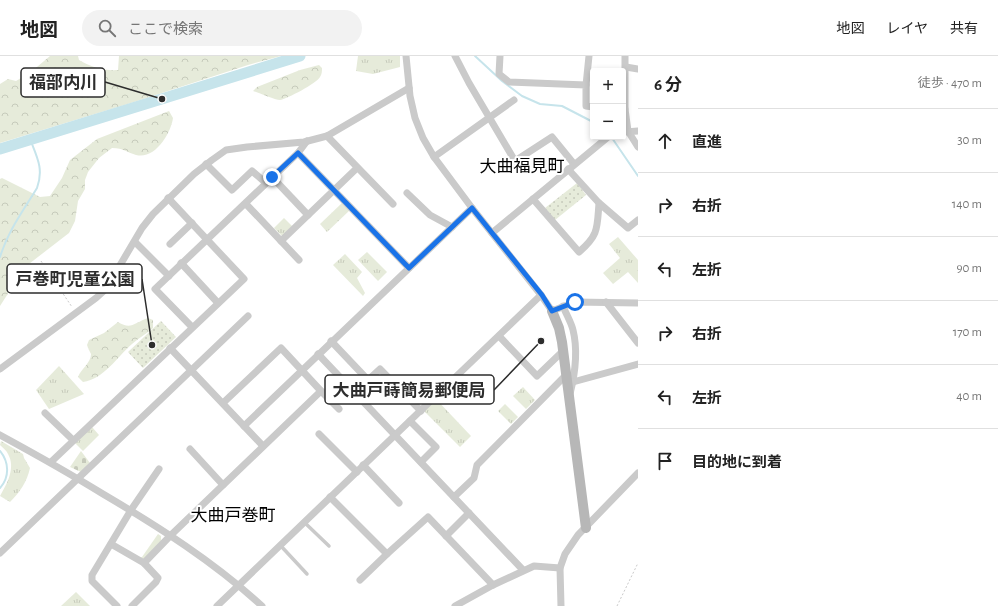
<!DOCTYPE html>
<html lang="ja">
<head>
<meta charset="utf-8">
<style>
  body { margin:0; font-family:"Alegreya Sans","Noto Sans JP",sans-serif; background:#f2f2f2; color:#222 }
  .controls { position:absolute; right:12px; top:12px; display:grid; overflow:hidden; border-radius:4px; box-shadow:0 2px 6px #0003 }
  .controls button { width:36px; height:36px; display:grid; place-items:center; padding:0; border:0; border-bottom:1px solid #e0e0e0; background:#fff; color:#222; font:20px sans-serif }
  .stop { position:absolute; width:12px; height:12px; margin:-9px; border:3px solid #1a73e8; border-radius:50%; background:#fff }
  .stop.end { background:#1a73e8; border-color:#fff; box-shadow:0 1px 4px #0008 }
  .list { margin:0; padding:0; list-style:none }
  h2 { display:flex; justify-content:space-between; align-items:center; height:52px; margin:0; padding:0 16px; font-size:17px }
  h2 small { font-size:13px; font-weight:400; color:#767676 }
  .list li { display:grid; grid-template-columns:26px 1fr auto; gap:12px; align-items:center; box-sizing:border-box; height:64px; padding:0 16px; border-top:1px solid #e0e0e0 }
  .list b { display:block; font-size:15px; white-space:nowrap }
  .list em { font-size:13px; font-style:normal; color:#767676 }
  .icon { flex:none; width:22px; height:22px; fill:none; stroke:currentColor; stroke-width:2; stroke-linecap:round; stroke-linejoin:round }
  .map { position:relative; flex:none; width:638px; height:550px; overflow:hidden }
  header { display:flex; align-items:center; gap:24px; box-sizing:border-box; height:56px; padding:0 20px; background:#fff; border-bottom:1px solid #e0e0e0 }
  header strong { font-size:19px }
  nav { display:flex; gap:22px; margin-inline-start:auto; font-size:14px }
  .search { width:280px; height:36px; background:#f2f2f2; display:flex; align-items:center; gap:10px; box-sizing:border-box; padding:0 14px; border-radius:22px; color:#767676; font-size:15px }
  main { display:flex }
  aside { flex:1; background:#fff }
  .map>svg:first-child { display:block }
</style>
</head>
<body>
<header>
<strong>地図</strong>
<div class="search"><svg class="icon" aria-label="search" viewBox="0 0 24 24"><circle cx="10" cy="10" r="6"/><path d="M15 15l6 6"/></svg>ここで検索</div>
<nav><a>地図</a><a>レイヤ</a><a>共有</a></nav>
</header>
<main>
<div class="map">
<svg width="638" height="550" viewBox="0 0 638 550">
  <defs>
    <pattern id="grass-tufts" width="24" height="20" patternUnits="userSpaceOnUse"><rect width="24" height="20" fill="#e6ebda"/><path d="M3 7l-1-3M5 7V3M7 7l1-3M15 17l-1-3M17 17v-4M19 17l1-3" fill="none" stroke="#c6cabb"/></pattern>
    <pattern id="forest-crowns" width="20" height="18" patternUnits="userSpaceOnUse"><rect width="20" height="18" fill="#e6ebda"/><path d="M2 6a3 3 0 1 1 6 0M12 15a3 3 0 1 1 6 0" fill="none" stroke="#c6cabb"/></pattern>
    <pattern id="cemetery-stones" width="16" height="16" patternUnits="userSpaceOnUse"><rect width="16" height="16" fill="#e6ebda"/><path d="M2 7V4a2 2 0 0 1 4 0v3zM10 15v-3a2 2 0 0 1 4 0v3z" fill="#c6cabb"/></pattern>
    <pattern id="park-dots" width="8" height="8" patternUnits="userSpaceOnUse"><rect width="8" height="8" fill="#e6ebda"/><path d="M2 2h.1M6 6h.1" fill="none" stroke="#c6cabb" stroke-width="1.8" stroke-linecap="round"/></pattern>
  </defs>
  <rect width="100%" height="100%" fill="#fff"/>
  <g fill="url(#grass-tufts)">
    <polygon points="358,0 400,0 400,11 373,18 356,15"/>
    <polygon points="342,147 350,154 327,176 320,168"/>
    <polygon points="284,162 292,170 282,180 274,172"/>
    <polygon points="618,181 638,204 638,227 628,216 613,228 603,217 620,202 609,188"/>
    <polygon points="367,196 387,216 378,225 358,204"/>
    <polygon points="345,198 362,216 357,222 365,237 363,240 333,209"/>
    <polygon points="59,310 84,338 49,353 36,334"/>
    <polygon points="523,331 535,344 526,353 513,340"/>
    <polygon points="436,343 471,380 460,391 424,355"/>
    <polygon points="505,348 518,361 511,368 498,355"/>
    <polygon points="92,371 99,379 83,395 75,387"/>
    <path d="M1,385L23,398L24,402L30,412C27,426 20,436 10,446L0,440C7,428 16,412 8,398C7,395 3,392 0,389Z"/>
    <polygon points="158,478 161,480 161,485 143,504 139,502 142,501"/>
    <polygon points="76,536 90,550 61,550"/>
  </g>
  <g fill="url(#forest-crowns)">
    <path d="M50,0H78L79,4C91,11 104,15 118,14L119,0H281L248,9L131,47L0,87V28L8,23L16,25L31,16Z"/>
    <path d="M319,9L322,12C322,15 322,18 320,21C317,27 287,43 280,44C275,44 259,37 253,35L257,31L300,14Z"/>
    <path d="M169,55L173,62C171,77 155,104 136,99C126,96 124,92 112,92L99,102L88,116L85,124V133L78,145L75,165L69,177L25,211L0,250V123L2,122L40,141L50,140L62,122L70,104L97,83Z"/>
    <path d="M148,262L153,264V272C146,278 139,282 132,288C117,301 104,323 83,326L78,321C81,313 91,307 91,298C90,296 88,292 87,289L89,284L104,277L118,266C131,274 134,267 148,262Z"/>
  </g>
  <polygon fill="url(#cemetery-stones)" points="81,395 90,407 81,416 70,411"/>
  <g fill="url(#park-dots)">
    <polygon points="577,127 586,139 555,164 545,152"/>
    <polygon points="161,265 176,281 143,312 128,296"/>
  </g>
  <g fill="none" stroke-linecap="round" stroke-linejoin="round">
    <g stroke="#c6e4eb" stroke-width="2">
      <polyline points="475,0 502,25 522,40 540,48 562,50 593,66"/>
      <polyline points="612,82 638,120"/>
      <path d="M0,201C8,175 23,155 37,132C44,113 37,101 30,83"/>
      <path d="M0,395C9,406 10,421 0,432"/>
    </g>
    <polyline stroke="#c6e4eb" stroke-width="11" points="0,93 300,0"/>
    <g stroke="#cacaca" stroke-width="1" stroke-dasharray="2 2" stroke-linecap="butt">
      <polyline points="41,205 72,251"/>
      <polyline points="617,550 638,507"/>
    </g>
    <g stroke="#cacaca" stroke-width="3.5">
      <polyline points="304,466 329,490"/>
      <polyline points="280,489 307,518"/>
    </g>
    <g stroke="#cacaca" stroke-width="7">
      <polyline points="406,0 410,40 415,62 423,82 434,101 472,152 541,239 552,255 575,246 638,247"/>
      <polyline points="455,0 469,27 515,105 552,81 574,108"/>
      <polyline points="500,0 499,18 509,26 586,29 586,50 593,51"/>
      <polyline points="626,11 638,13"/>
      <polyline points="586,29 589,0"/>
      <polyline points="623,53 625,53 625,0"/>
      <polyline points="625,53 628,75 638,91"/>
      <polyline points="625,76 638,75"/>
      <polyline points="327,80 393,148"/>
      <polyline points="298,97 409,212"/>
      <polyline points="434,101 514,44"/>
      <polyline points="206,108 232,134 252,115 266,127"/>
      <polyline points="272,121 308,159"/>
      <polyline points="407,137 430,159 452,171"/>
      <path d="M533,143L579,196C599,179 597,172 599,147L568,113"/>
      <polyline points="599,147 628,172 638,164"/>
      <polyline points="246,148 299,204"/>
      <polyline points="492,177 608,81"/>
      <polyline points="281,185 357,112"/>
      <polyline points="135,186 169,220"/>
      <polyline points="170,188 192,167"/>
      <polyline points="181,207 218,247"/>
      <polyline points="606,246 638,287"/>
      <path d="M563,250C566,258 571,266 573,274C578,294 575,318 570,338"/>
      <polyline points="192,271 155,233 298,97 307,85"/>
      <polyline points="499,280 537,320 563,295"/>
      <polyline points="331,285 368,324 380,313 421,355"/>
      <polyline points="170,292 263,390"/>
      <polyline points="318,298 523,514"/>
      <polyline points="0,313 96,242 106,233 142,172 153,158 194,118 212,104 226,94 247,91 304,86 327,80 409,32"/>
      <polyline points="573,326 638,308"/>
      <polyline points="321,335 339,353"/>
      <polyline points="45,357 73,384"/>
      <polyline points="410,365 436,391 421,406"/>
      <polyline points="244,370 472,152"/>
      <polyline points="319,378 357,416"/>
      <path d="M0,379C35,398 69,417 103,438C159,471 214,506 262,550"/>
      <polyline points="190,393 223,429"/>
      <polyline points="51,406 244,223 168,142"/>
      <polyline points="363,409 399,447"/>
      <polyline points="330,441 387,498 360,524"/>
      <polyline points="454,441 474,422 477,409 565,320"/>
      <polyline points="446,480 469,457"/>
      <polyline points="111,488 144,507 158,522 156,526 132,550"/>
      <polyline points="0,497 248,260"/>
      <polyline points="387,498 428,461 493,529"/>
      <polyline points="144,507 171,479 321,335 281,292 223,347"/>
      <polyline points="117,550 92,525 92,519 131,454 159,413"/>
      <polyline points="217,550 541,239"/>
      <polyline points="455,550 493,529 534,510 560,512"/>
      <polyline points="561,550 560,512 565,498 578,479 638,417"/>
    </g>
    <polyline stroke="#b7b7b7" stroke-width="10" points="552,255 559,272 562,286 586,472"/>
  </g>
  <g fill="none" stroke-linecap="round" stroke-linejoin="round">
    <polyline stroke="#1a73e8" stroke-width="5" points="272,121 298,97 409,212 472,152 542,239 552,255 575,246"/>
  </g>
  <g text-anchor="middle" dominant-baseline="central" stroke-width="4" stroke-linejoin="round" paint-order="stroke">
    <g font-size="17" fill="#000" stroke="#fff">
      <text x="522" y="110">大曲福見町</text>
      <text x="233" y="459">大曲戸巻町</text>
    </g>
  </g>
  <path fill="none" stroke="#2d2d2d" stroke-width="1.5" d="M162 43L105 26M152 289L142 223M541 285L494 334"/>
  <g fill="#2d2d2d" stroke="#fff" stroke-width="1.5">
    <circle cx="162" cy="43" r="4"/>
    <circle cx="152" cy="289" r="4"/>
    <circle cx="541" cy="285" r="4"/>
  </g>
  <g fill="#fff" stroke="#2d2d2d" stroke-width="1.5">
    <rect x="21" y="12" width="84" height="29" rx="4"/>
    <rect x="7" y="208" width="135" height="29" rx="4"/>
    <rect x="325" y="319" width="169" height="29" rx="4"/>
  </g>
  <g font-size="17" text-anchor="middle" font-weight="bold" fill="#2d2d2d">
    <text x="63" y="32">福部内川</text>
    <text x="75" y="229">戸巻町児童公園</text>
    <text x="409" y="340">大曲戸蒔簡易郵便局</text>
  </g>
</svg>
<div class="controls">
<button>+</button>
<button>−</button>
</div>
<div class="stop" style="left:575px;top:246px"></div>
<div class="stop end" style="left:272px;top:121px"></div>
</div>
<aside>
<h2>6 分<small>徒歩 · 470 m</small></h2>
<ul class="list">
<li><svg class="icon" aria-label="ahead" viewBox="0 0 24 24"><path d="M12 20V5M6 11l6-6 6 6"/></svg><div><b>直進</b></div><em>30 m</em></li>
<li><svg class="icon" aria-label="right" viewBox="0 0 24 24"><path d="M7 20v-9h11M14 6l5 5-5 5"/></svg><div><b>右折</b></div><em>140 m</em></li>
<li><svg class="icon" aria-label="left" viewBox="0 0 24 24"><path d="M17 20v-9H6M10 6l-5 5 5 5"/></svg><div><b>左折</b></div><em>90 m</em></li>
<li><svg class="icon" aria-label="right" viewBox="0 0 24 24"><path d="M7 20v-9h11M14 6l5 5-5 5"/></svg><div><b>右折</b></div><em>170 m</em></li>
<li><svg class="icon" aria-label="left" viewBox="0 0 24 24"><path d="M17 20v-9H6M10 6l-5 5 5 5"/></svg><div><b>左折</b></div><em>40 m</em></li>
<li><svg class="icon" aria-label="arrive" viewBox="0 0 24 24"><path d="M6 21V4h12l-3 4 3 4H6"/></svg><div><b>目的地に到着</b></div></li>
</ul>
</aside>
</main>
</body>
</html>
